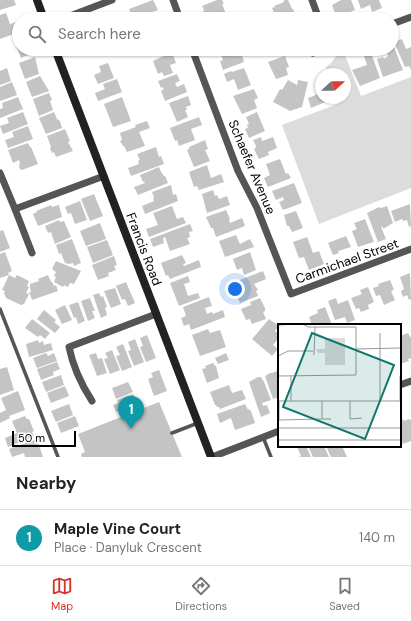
<!DOCTYPE html>
<html lang="en">
<head>
<meta charset="utf-8">
<style>
  body { margin:0; font-family:"DM Sans",sans-serif; background:#f2f2f2; color:#222 }
  .compass { position:absolute; left:315px; top:68px; width:36px; height:36px; border-radius:50%; background:#fff; box-shadow:0 1px 3px #0004; rotate:69deg }
  .scale { position:absolute; left:12px; bottom:10px; width:64px; box-sizing:border-box; padding-left:4px; border:2px solid #000; border-top:0; font-size:11px; line-height:14px; white-space:nowrap; color:#000; -webkit-text-stroke:3px #fff; paint-order:stroke }
  .you { position:absolute; left:235px; top:289px; width:14px; height:14px; margin:-10px; border:3px solid #fff; border-radius:50%; background:#1a73e8; box-shadow:0 0 0 6px #1a73e833 }
  .badge { display:grid; place-items:center; width:26px; height:26px; border-radius:50%; background:#d93025; color:#fff; font-size:13px; font-weight:700 }
  .pin { position:absolute; translate:-50% -33px; filter:drop-shadow(0 1px 2px #0008) }
  .pin::after { content:''; position:absolute; top:21px; width:14px; height:12px; background:inherit; clip-path:polygon(0 0,100% 0,50% 100%) }
  .list { margin:0; padding:0; list-style:none }
  h2 { display:flex; justify-content:space-between; align-items:center; height:52px; margin:0; padding:0 16px; font-size:17px }
  h2 small { font-size:13px; font-weight:400; color:#767676 }
  .list li { display:grid; grid-template-columns:26px 1fr auto; gap:12px; align-items:center; box-sizing:border-box; height:56px; padding:0 16px; border-top:1px solid #e0e0e0 }
  .list b { display:block; font-size:15px; white-space:nowrap }
  .list p { margin:0; font-size:13px; white-space:nowrap; color:#767676 }
  .list em { font-size:13px; font-style:normal; color:#767676 }
  .icon { flex:none; width:22px; height:22px; fill:none; stroke:currentColor; stroke-width:2; stroke-linecap:round; stroke-linejoin:round }
  .map { position:relative; flex:none; width:411px; height:457px; overflow:hidden }
  .search { position:absolute; background:#fff; box-shadow:0 1px 3px #0004; left:12px; right:12px; top:12px; height:44px; display:flex; align-items:center; gap:10px; box-sizing:border-box; padding:0 14px; border-radius:22px; color:#767676; font-size:15px }
  .sheet { height:108px; background:#fff }
  nav { display:flex; justify-content:space-around; align-items:center; box-sizing:border-box; height:56px; border-top:1px solid #e0e0e0; background:#fff; font-size:11px; color:#767676 }
  nav a { display:grid; justify-items:center; gap:2px }
  nav .on { color:#d93025 }
  .map>svg:first-child { display:block }
</style>
</head>
<body>
<div class="map">
<svg width="411" height="457" viewBox="0 0 411 457">
  <rect width="100%" height="100%" fill="#fff"/>
  <path fill="#dcdcdc" d="M343,50L361,96L411,77V188L319,224L282,125L340,103L338,98H345V74H328L326,67C334,63 335,53 343,50Z"/>
  <g fill="#c4c4c4">
    <polygon points="0,0 14,0 16,5 0,10"/>
    <polygon points="153,0 158,10 133,19 129,9"/>
    <polygon points="217,0 222,0 224,4 222,4 228,19 204,19 206,18 203,11 204,10 202,6"/>
    <polygon points="285,0 288,0 292,9 293,9 296,18 278,19 277,16 276,17 272,8 275,7 274,6 284,2 283,1"/>
    <polygon points="341,0 351,0 355,10 348,13 349,16 344,17 344,19 337,19 332,5"/>
    <polygon points="358,0 379,0 382,8 372,12 370,5 361,9"/>
    <polygon points="6,13 10,24 19,21 19,32 0,39 0,15"/>
    <polygon points="19,37 19,49 32,49 33,53 21,58 13,39"/>
    <polygon points="402,39 406,49 411,47 411,70 409,66 405,67 394,42"/>
    <polygon points="392,42 403,70 383,77 377,59 383,57 384,59 388,56 386,49 392,49"/>
    <polygon points="100,49 118,49 102,55"/>
    <polygon points="228,49 235,49 238,56 242,55 244,62 223,70 220,61 223,60 220,52"/>
    <polygon points="370,50 380,78 360,86 352,70 367,65 363,53"/>
    <polygon points="172,52 176,63 170,65 173,73 164,76 162,72 158,74 153,61"/>
    <polygon points="285,56 289,67 286,68 288,75 276,79 268,62"/>
    <polygon points="35,57 39,74 25,79 19,63"/>
    <polygon points="108,63 114,78 98,84 94,75 101,72 99,66"/>
    <polygon points="7,68 11,81 0,85 0,71"/>
    <polygon points="244,68 251,85 238,90 234,79 227,82 224,74 231,71 232,72"/>
    <polygon points="177,74 180,81 175,83 177,87 184,84 187,92 165,101 161,91 164,89 163,87 161,88 158,81"/>
    <polygon points="40,76 49,91 32,97 26,82"/>
    <polygon points="117,79 122,92 98,101 95,93 105,89 103,84"/>
    <polygon points="288,80 297,85 298,80 308,82 302,107 290,111 273,102 280,89 282,90"/>
    <polygon points="12,82 17,95 0,101 0,87"/>
    <polygon points="321,83 321,98 335,98 311,108 308,98 318,94 315,86"/>
    <polygon points="254,89 258,98 254,100 257,108 242,114 233,96"/>
    <polygon points="49,93 52,100 50,101 53,110 39,116 33,99"/>
    <polygon points="188,96 191,105 186,107 187,110 185,110 188,117 177,122 169,103"/>
    <polygon points="18,97 23,109 0,118 0,109 3,108 2,103"/>
    <polygon points="122,97 131,121 113,127 104,104"/>
    <polygon points="23,112 28,124 3,134 0,126 9,123 7,118"/>
    <polygon points="54,112 57,119 60,121 62,128 46,134 39,118"/>
    <polygon points="257,112 265,131 249,138 245,129 248,128 247,125 249,124 246,117"/>
    <polygon points="199,117 202,125 191,129 195,140 179,146 177,140 175,141 170,128"/>
    <polygon points="147,121 150,128 139,132 145,146 127,152 124,146 123,146 120,141 122,140 120,133 136,127 135,125"/>
    <polygon points="28,126 33,139 8,148 5,140 14,137 12,132"/>
    <polygon points="65,129 70,141 68,142 73,151 56,157 54,152 52,153 50,148 51,147 47,136"/>
    <polygon points="261,137 262,141 273,137 277,148 268,152 269,155 259,159 254,149 255,149 256,146 253,140"/>
    <polygon points="205,140 208,149 205,150 210,161 194,167 187,150 189,149 189,147"/>
    <polygon points="28,143 30,147 31,147 38,164 22,170 20,169 19,166 20,163 19,160 13,163 8,150"/>
    <polygon points="156,147 159,157 161,156 164,164 131,176 128,168 139,164 138,161 140,160 137,154"/>
    <polygon points="280,159 286,174 288,173 291,178 268,187 264,178 270,175 266,164"/>
    <polygon points="207,165 211,178 221,174 224,182 199,190 197,186 194,187 189,172"/>
    <polygon points="159,167 161,172 164,176 165,176 168,183 138,195 134,187 145,183 144,181 143,182 140,175"/>
    <polygon points="294,183 302,203 283,210 279,202 284,200 283,197 276,200 272,191"/>
    <polygon points="171,185 173,195 176,194 178,201 145,214 142,206 154,201 153,198 154,197 152,192"/>
    <polygon points="213,190 215,196 217,195 219,199 227,196 230,205 207,213 202,194"/>
    <polygon points="94,194 103,216 90,221 81,199"/>
    <polygon points="80,201 87,220 75,224 71,213 68,214 65,207"/>
    <polygon points="410,204 411,226 409,227 407,220 403,221 402,219 395,222 391,211"/>
    <polygon points="51,205 52,207 59,205 62,217 38,226 33,214 37,212 36,211"/>
    <polygon points="172,206 177,219 183,217 186,223 149,237 146,229 158,225 153,213"/>
    <polygon points="387,206 393,223 383,229 383,227 381,227 386,239 378,242 367,213 379,207 381,208"/>
    <polygon points="226,210 230,219 229,220 230,223 242,218 245,226 216,237 213,228 211,228 206,217"/>
    <polygon points="296,211 303,228 292,232 289,226 287,226 284,215"/>
    <polygon points="365,219 374,242 358,247 352,231 357,229 354,223"/>
    <polygon points="59,220 60,222 64,221 71,237 55,244 51,232 48,233 45,226"/>
    <polygon points="100,223 106,239 86,246 80,231"/>
    <polygon points="190,224 193,231 189,232 190,237 187,238 190,244 170,251 165,237 163,238 164,243 153,247 150,239"/>
    <polygon points="3,230 10,248 0,252 0,231"/>
    <polygon points="236,235 240,244 250,239 254,247 225,257 219,241"/>
    <polygon points="346,236 351,247 338,251 339,253 333,255 328,243"/>
    <polygon points="307,237 313,253 319,251 324,264 309,270 304,257 299,258 293,242"/>
    <polygon points="72,239 81,263 74,266 73,263 69,264 65,263 61,253 59,254 56,245"/>
    <polygon points="107,240 113,255 93,263 87,247"/>
    <polygon points="5,252 12,271 8,273 9,275 0,278 0,254"/>
    <polygon points="250,252 256,270 244,275 242,268 237,270 233,259"/>
    <polygon points="182,255 186,263 183,264 184,266 199,260 201,267 170,279 168,275 166,276 161,263"/>
    <polygon points="114,256 117,265 114,266 116,270 108,273 109,276 98,280 92,265"/>
    <polygon points="56,261 81,271 74,284 70,283 68,287 64,285 63,287 54,282 56,277 54,276 56,272 52,269"/>
    <polygon points="263,271 266,279 254,284 258,290 256,291 258,296 240,303 238,298 241,297 238,289 235,290 232,283"/>
    <polygon points="410,273 411,299 409,300 407,295 403,297 401,291 404,289 400,277"/>
    <polygon points="9,275 15,278 17,275 29,281 27,286 29,287 26,293 29,294 24,304 21,305 6,298 4,293 5,291 2,290"/>
    <polygon points="48,275 51,282 52,282 54,286 56,285 58,291 32,300 29,292 31,292 30,288 30,284 39,281 38,279"/>
    <polygon points="188,276 190,282 184,284 188,296 198,293 200,298 179,306 170,283"/>
    <polygon points="390,280 394,290 391,291 395,300 384,305 380,295 376,296 373,288 379,286 378,284"/>
    <polygon points="126,282 135,303 128,306 125,299 122,300 116,286"/>
    <polygon points="368,287 374,302 368,305 369,309 361,312 359,308 356,309 351,298 362,294 360,290"/>
    <polygon points="115,288 121,304 111,308 104,291"/>
    <polygon points="99,293 101,297 103,296 107,307 105,308 107,315 101,318 93,295"/>
    <polygon points="209,297 212,306 205,308 207,314 212,312 213,314 223,310 225,317 191,330 189,324 184,326 181,318 186,316 183,307"/>
    <polygon points="90,298 95,311 92,311 95,318 88,321 81,301"/>
    <polygon points="260,298 265,308 265,311 263,312 266,319 252,324 250,319 246,320 241,309 251,305 250,302"/>
    <polygon points="336,298 338,304 348,300 355,320 347,323 345,317 335,320 328,301"/>
    <polygon points="78,302 85,321 78,324 76,317 74,318 69,305"/>
    <polygon points="65,305 72,320 62,324 55,310"/>
    <polygon points="325,307 332,325 312,325 309,317 318,313 317,310"/>
    <polygon points="44,310 56,320 54,322 60,327 55,333 37,319"/>
    <polygon points="32,319 50,333 45,339 40,335 38,337 25,328"/>
    <polygon points="269,319 279,326 275,331 279,334 279,338 273,345 278,349 272,356 252,339"/>
    <polygon points="208,329 210,333 220,330 226,347 200,356 192,335"/>
    <polygon points="408,333 411,338 411,358 408,359 409,361 400,364 400,336"/>
    <polygon points="147,335 156,358 146,362 140,347 143,346 140,338"/>
    <polygon points="135,339 144,362 134,366 128,351 131,350 128,342"/>
    <polygon points="38,340 39,343 43,341 44,345 51,343 53,350 29,357 26,344"/>
    <polygon points="123,344 132,367 122,371 116,356 120,355 116,347"/>
    <polygon points="112,350 120,370 110,374 104,359 108,358 105,353"/>
    <polygon points="46,353 48,356 54,353 57,361 37,368 33,358"/>
    <polygon points="96,353 98,359 102,358 107,373 97,376 89,355"/>
    <polygon points="226,353 229,360 218,364 215,358"/>
    <polygon points="57,362 60,369 53,372 54,375 41,380 37,369"/>
    <polygon points="213,363 215,366 216,366 219,378 207,383 202,369 206,368 205,366"/>
    <polygon points="7,367 14,390 0,395 0,369"/>
    <polygon points="159,370 167,391 154,396 148,379 153,377 151,373"/>
    <polygon points="277,371 279,376 279,397 273,399 265,376 270,373 272,373"/>
    <polygon points="61,375 64,385 46,392 42,382"/>
    <polygon points="258,377 261,377 264,382 271,400 262,403 263,406 267,405 270,413 261,417 249,382"/>
    <polygon points="128,382 133,392 116,399 112,388"/>
    <polygon points="229,385 232,393 242,390 246,399 220,409 219,407 217,407 216,405 215,405 210,392"/>
    <polygon points="65,386 69,396 51,403 47,393"/>
    <polygon points="18,391 25,410 9,416 10,418 0,423 0,413 6,410 1,398"/>
    <polygon points="133,394 137,404 116,412 113,405 118,403 117,400"/>
    <polygon points="159,402 182,457 82,457 81,454 85,452 78,434"/>
    <polygon points="69,404 73,415 56,422 51,411"/>
    <polygon points="245,404 248,410 249,409 251,411 255,423 235,430 231,418 220,423 217,414"/>
    <polygon points="25,416 27,419 29,419 34,431 32,432 34,436 8,447 5,438 17,433 12,421"/>
    <polygon points="75,416 79,426 61,433 57,423"/>
    <polygon points="403,419 404,421 409,419 410,420 411,420 411,441 403,444 400,438 400,421"/>
    <polygon points="37,439 43,457 25,457 24,453 12,457 9,449"/>
    <polygon points="299,446 306,446 311,457 298,457 301,456 297,447"/>
    <polygon points="308,446 318,446 318,447 324,446 329,457 313,457"/>
    <polygon points="326,446 342,446 347,457 331,457"/>
  </g>
  <g fill="none" stroke-linecap="round" stroke-linejoin="round">
    <g stroke="#555" stroke-width="3.5">
      <polyline points="0,309 58,457"/>
      <polyline points="172,433 198,423"/>
      <polyline points="263,437 271,457"/>
    </g>
    <g stroke="#555" stroke-width="7">
      <polyline points="173,0 180,19"/>
      <polyline points="312,0 319,19"/>
      <polyline points="62,19 112,0"/>
      <polyline points="392,24 411,17"/>
      <polyline points="192,49 238,171 257,208 291,294 411,249"/>
      <polyline points="313,53 318,49"/>
      <polyline points="0,173 15,209"/>
      <polyline points="32,253 15,209 104,176"/>
      <polyline points="400,385 411,381"/>
      <path d="M92,401C81,384 73,367 69,347L156,314"/>
      <polyline points="212,457 279,431"/>
    </g>
    <g stroke="#222" stroke-width="8">
      <polyline points="37,0 44,19"/>
      <polyline points="55,49 211,457"/>
    </g>
  </g>
  <g text-anchor="middle" dominant-baseline="central" stroke-width="3.5" stroke-linejoin="round" paint-order="stroke">
    <g font-size="13" fill="#000" stroke="#fff">
      <text transform="translate(252 167) rotate(67)">Schaefer Avenue</text>
      <text transform="translate(144 249) rotate(69)">Francis Road</text>
      <text transform="translate(347 261) rotate(-20)">Carmichael Street</text>
    </g>
  </g>
  <g transform="translate(278 324)">
    <rect width="123" height="123" fill="#fff"/>
    <path d="M47,14H67V41H47V29H40L38,25H47Z" fill="#dcdcdc"/>
    <path fill="none" stroke="#999" stroke-width="1" d="M0,1L21,0M78,25L123,24M36,31L37,3M0,32L10,27H35M0,52L78,51V3H30L25,0M13,52V77M122,52V77M0,77H123M1,77V96M44,77V95H53M72,77V95L84,94M102,77V9M0,96L44,95M0,104H123M0,116H123"/>
    <path fill="#0f766e" fill-opacity="0.15" stroke="#0f766e" stroke-width="2" d="M34,9L116,41L87,115L5,83Z"/>
    <rect width="123" height="123" fill="none" stroke="#000" stroke-width="2"/>
  </g>
</svg>
<svg class="compass" viewBox="-18 -18 36 36"><path d="M0-13l5 13h-10z" fill="#e53935"/><path d="M0 13l5-13h-10z" fill="#767676"/></svg>
<div class="scale">50 m</div>
<div class="you"></div>
<div class="pin badge" style="left:131px;top:429px;background:#0f9aa8">1</div>
<div class="search"><svg class="icon" aria-label="search" viewBox="0 0 24 24"><circle cx="10" cy="10" r="6"/><path d="M15 15l6 6"/></svg>Search here</div>
</div>
<section class="sheet">
<h2>Nearby<small></small></h2>
<ul class="list">
<li><span class="badge" style="background:#0f9aa8">1</span><div><b>Maple Vine Court</b><p>Place · Danyluk Crescent</p></div><em>140 m</em></li>
</ul>
</section>
<nav>
<a class="on"><svg class="icon" aria-label="map" viewBox="0 0 24 24"><path d="M3 6l6-2 6 2 6-2v14l-6 2-6-2-6 2zM9 4v14M15 6v14"/></svg>Map</a>
<a><svg class="icon" aria-label="directions" viewBox="0 0 24 24"><path d="M12 3l9 9-9 9-9-9zM9 14v-3h6M13 9l2 2-2 2"/></svg>Directions</a>
<a><svg class="icon" aria-label="saved" viewBox="0 0 24 24"><path d="M7 4h10v16l-5-4-5 4z"/></svg>Saved</a>
</nav>
</body>
</html>
